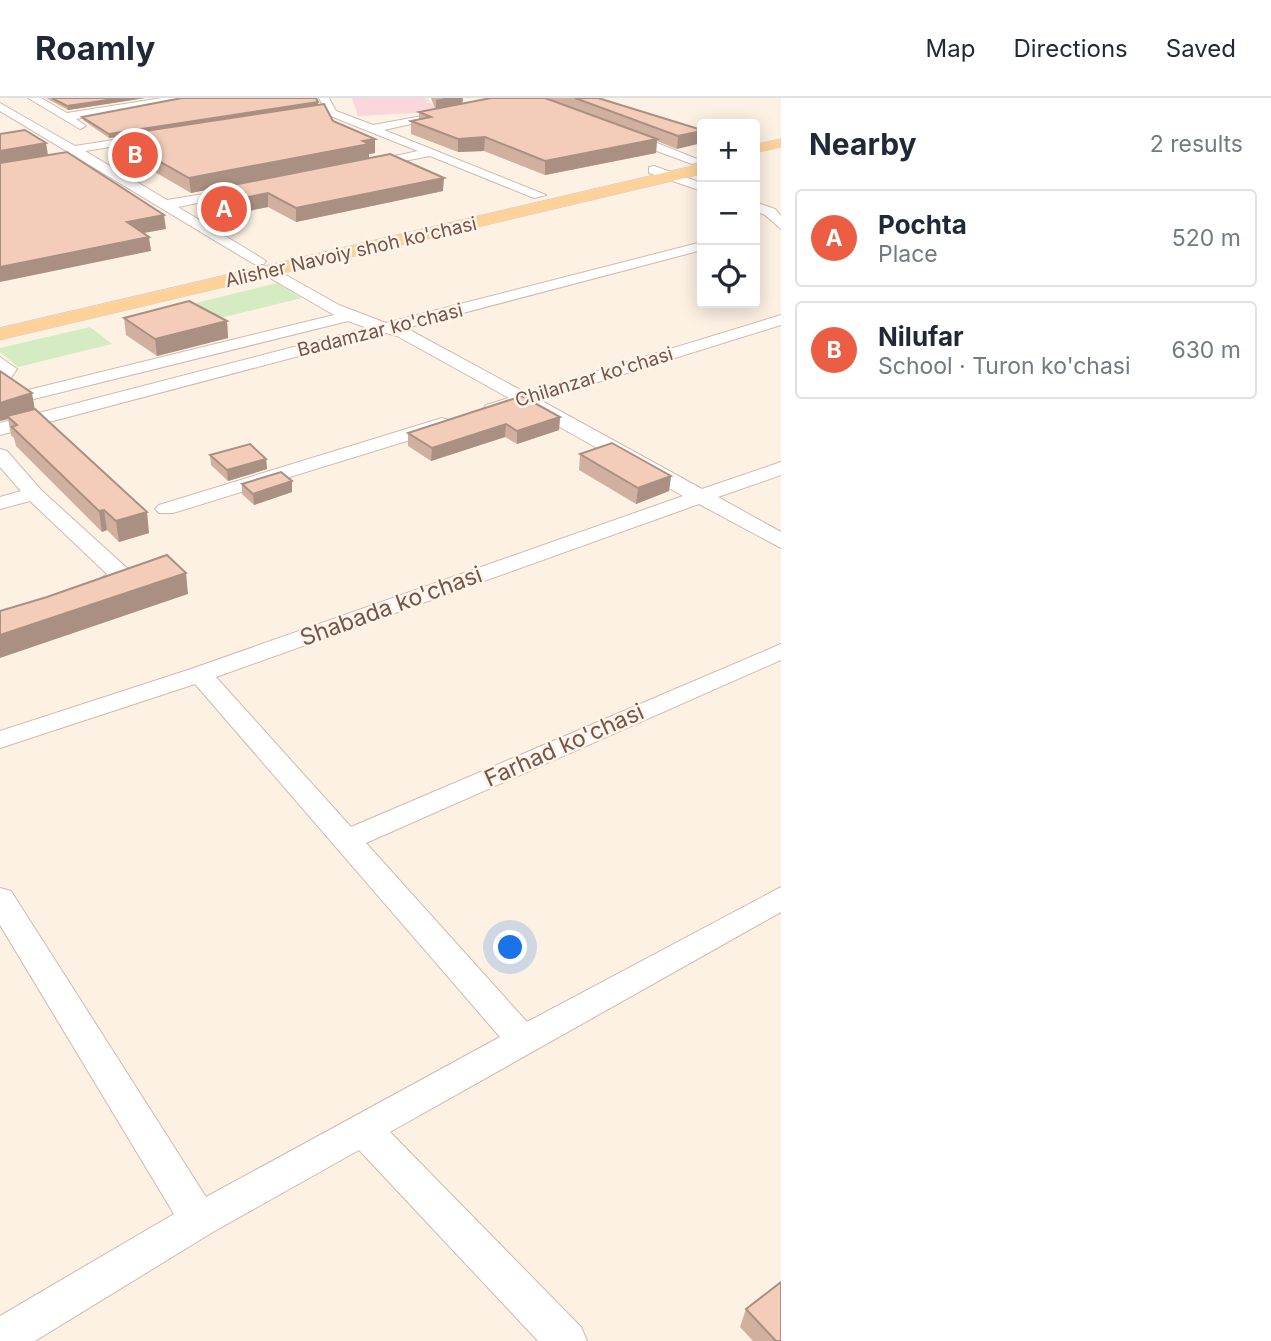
<!DOCTYPE html>
<html lang="en">
<head>
<meta charset="utf-8">
<style>
  body { margin:0; font-family:Inter,sans-serif; background:#f6f6f7; color:#1f2937 }
  .controls { position:absolute; right:21px; top:21px; display:grid; overflow:hidden; border-radius:7px; box-shadow:0 4px 18px #0003 }
  .controls button { width:63px; height:63px; display:grid; place-items:center; padding:0; border:0; border-bottom:2px solid #e0e1e3; background:#fff; color:#1f2937; font:35px sans-serif }
  .you { position:absolute; left:511px; top:850px; width:24px; height:24px; margin:-18px; border:5px solid #fff; border-radius:50%; background:#1a73e8; box-shadow:0 0 0 10px #1a73e833 }
  .badge { display:grid; place-items:center; width:46px; height:46px; border-radius:50%; background:#eb5e44; color:#fff; font-size:23px; font-weight:700 }
  .pin { position:absolute; translate:-50% -50%; border:4px solid #fff; box-shadow:0 2px 7px #0006 }
  .list { margin:0; padding:0; list-style:none }
  h2 { display:flex; justify-content:space-between; align-items:center; height:91px; margin:0; padding:0 28px; font-size:30px }
  h2 small { font-size:23px; font-weight:400; color:#747a83 }
  .list li { display:grid; grid-template-columns:46px 1fr auto; gap:21px; align-items:center; box-sizing:border-box; height:98px; margin:0 14px 14px; padding:0 14px; border:2px solid #e0e1e3; border-radius:7px }
  .list b { display:block; font-size:26px; white-space:nowrap }
  .list p { margin:0; font-size:23px; white-space:nowrap; color:#747a83 }
  .list em { font-size:23px; font-style:normal; color:#747a83 }
  .icon { flex:none; width:38px; height:38px; fill:none; stroke:currentColor; stroke-width:2; stroke-linecap:round; stroke-linejoin:round }
  .map { position:relative; flex:none; width:781px; height:1243px; overflow:hidden }
  header { display:flex; align-items:center; gap:42px; box-sizing:border-box; height:98px; padding:0 35px; background:#fff; border-bottom:2px solid #e0e1e3 }
  header strong { font-size:33px }
  nav { display:flex; gap:38px; margin-inline-start:auto; font-size:24px }
  main { display:flex }
  aside { flex:1; background:#fff }
  .map>svg:first-child { display:block }
</style>
</head>
<body>
<header>
<strong>Roamly</strong>
<nav><a>Map</a><a>Directions</a><a>Saved</a></nav>
</header>
<main>
<div class="map">
<svg width="781" height="1243" viewBox="0 0 781 1243">
  <rect width="100%" height="100%" fill="#fdf1e3"/>
  <polygon fill="#fbd6dd" points="352,0 424,0 430,2 425,5 432,5 436,14 358,18"/>
  <g fill="#d5ebc1">
    <polygon points="277,185 302,200 220,220 196,205"/>
    <polygon points="90,229 112,246 18,269 0,254 0,250"/>
  </g>
  <g fill="none" stroke-linecap="round" stroke-linejoin="round">
    <defs>
      <g id="minor">
        <polygon points="28,0 41,0 67,15 162,0 188,0 76,21 86,28 80,31"/>
        <polygon points="319,0 329,0 336,13 373,27 455,12 455,16 384,32 546,97 534,100 430,58 362,71 362,65 418,53 328,17"/>
        <polygon points="0,5 75,48 158,35 158,41 154,42 85,53 167,102 247,89 247,95 178,109 266,163 264,166 254,166 0,13"/>
        <polygon points="619,33 627,33 702,63 692,66 619,39"/>
        <polygon points="654,68 702,85 702,93 649,75 649,69"/>
        <polygon points="755,104 775,111 781,118 781,131 765,117 755,113"/>
        <polygon points="702,144 702,152 406,230 526,295 781,217 781,227 540,302 702,391 781,364 781,377 718,399 781,434 781,450 699,406 216,579 351,729 781,546 781,562 366,745 527,924 781,789 781,814 390,1034 581,1229 587,1243 538,1243 359,1052 213,1134 35,1243 0,1243 0,1218 174,1116 0,827 0,790 11,793 206,1099 500,939 195,586 0,650 0,633 191,571 683,398 522,308 493,317 486,315 484,311 486,307 509,300 397,238 386,235 0,337 0,325 367,230 348,223 34,301 25,296 28,292 334,217 265,177 265,171 275,171 339,207 386,225"/>
        <polygon points="0,259 17,271 6,287 0,288"/>
        <polygon points="442,320 449,322 451,326 449,330 173,415 159,415 155,411 159,407"/>
        <path d="M0,351L7,353L41,392L129,472L132,477C124,490 102,502 87,498L83,493L107,476L30,403L0,411V399L21,393L0,369Z"/>
      </g>
      <g id="major">
        <polygon points="781,41 781,49 755,55 755,47"/>
        <polygon points="702,66 702,76 0,242 0,230"/>
      </g>
    </defs>
    <use href="#minor" stroke="#d1baac" stroke-width="2"/>
    <use href="#major" stroke="#d9cfcc" stroke-width="1"/>
    <use href="#minor" fill="#fff" fill-rule="evenodd"/>
    <use href="#major" fill="#fed199" fill-rule="evenodd"/>
  </g>
  <g fill="#d1b0a0">
    <polygon points="46,0 145,0 68,12"/>
    <polygon points="431,0 463,0 462,6 548,1 548,0 598,0 702,32 677,51 657,43 656,55 545,77 484,53 458,54 411,36 411,23 419,21 419,14 435,11"/>
    <polygon points="318,4 318,7 333,23 375,41 375,55 191,95 122,55 120,41 125,40 125,38 109,40 83,22 82,19"/>
    <polygon points="208,92 443,93 296,124 268,109 229,117 209,105"/>
    <polygon points="124,220 227,223 228,240 157,258 126,237"/>
    <polygon points="0,273 35,311 149,435 119,444 107,432 102,434 16,348 14,340 11,337 8,321 0,323"/>
    <polygon points="560,319 559,332 517,346 505,339 431,363 408,348 408,335"/>
    <polygon points="580,356 671,378 669,393 636,406 579,372"/>
    <polygon points="210,357 266,361 267,371 228,383 211,367"/>
    <polygon points="292,383 292,394 254,407 242,396 242,386"/>
    <polygon points="746,1211 781,1243 753,1243 740,1229"/>
  </g>
  <g fill="#aa9082">
    <polygon points="121,0 145,0 68,12 67,8"/>
    <polygon points="445,0 463,0 462,7 436,12 436,2"/>
    <polygon points="318,4 318,8 125,36 125,38 109,40 109,36"/>
    <polygon points="702,33 702,45 677,51 678,38"/>
    <polygon points="485,39 484,53 458,54 458,41"/>
    <polygon points="375,41 375,55 369,56 369,60 191,95 189,80"/>
    <polygon points="657,41 656,55 545,77 545,63"/>
    <polygon points="46,45 48,57 0,65 0,53"/>
    <polygon points="444,80 443,93 296,124 296,110"/>
    <polygon points="268,95 268,109 229,117 228,103"/>
    <polygon points="164,117 166,131 128,138 127,124"/>
    <polygon points="149,139 151,153 0,184 0,169"/>
    <polygon points="227,223 228,240 157,258 155,241"/>
    <polygon points="32,295 35,312 7,318 8,321 0,323 0,305"/>
    <polygon points="560,319 559,332 517,346 517,333"/>
    <polygon points="506,326 505,339 431,363 432,350"/>
    <polygon points="266,361 267,371 228,383 227,372"/>
    <polygon points="671,378 669,393 636,406 638,390"/>
    <polygon points="292,383 292,394 254,407 253,396"/>
    <polygon points="104,412 107,432 102,434 99,413"/>
    <polygon points="147,414 149,435 119,444 116,423"/>
    <polygon points="186,475 188,496 0,560 0,537"/>
  </g>
  <g fill="#f3cdba" stroke="#aa9082" stroke-width="2">
    <polygon points="52,0 121,0 67,8"/>
    <polygon points="182,0 316,0 318,4 109,36 82,19"/>
    <polygon points="491,0 545,0 657,41 545,63 485,39 458,41 411,23 431,19 419,14"/>
    <polygon points="575,0 598,0 702,32 702,33 678,38"/>
    <polygon points="324,6 333,23 375,41 363,43 369,46 189,80 120,41 130,39 125,36"/>
    <polygon points="25,32 46,45 0,53 0,36"/>
    <polygon points="67,54 164,117 127,124 149,139 0,169 0,65"/>
    <polygon points="390,56 444,80 296,110 268,95 228,103 208,92"/>
    <polygon points="189,203 227,223 155,241 124,220"/>
    <polygon points="0,273 32,295 0,305"/>
    <polygon points="522,298 560,319 517,333 506,326 432,350 408,335"/>
    <polygon points="35,311 147,414 116,423 104,412 99,413 12,329 17,327 7,318"/>
    <polygon points="612,345 671,378 638,390 580,356"/>
    <polygon points="250,346 266,361 227,372 210,357"/>
    <polygon points="281,374 292,383 253,396 242,386"/>
    <polygon points="167,457 186,475 0,537 0,513 47,499"/>
    <polygon points="781,1184 781,1243 776,1243 746,1211"/>
  </g>
  <g text-anchor="middle" dominant-baseline="central" stroke-width="5" stroke-linejoin="round" paint-order="stroke">
    <g font-size="19" fill="#765548" stroke="#fff5ea">
      <text transform="translate(351 154) rotate(-13)">Alisher Navoiy shoh ko'chasi</text>
      <text transform="translate(380 232) rotate(-14)">Badamzar ko'chasi</text>
      <text transform="translate(594 279) rotate(-17)">Chilanzar ko'chasi</text>
    </g>
    <g font-size="23" fill="#765548" stroke="#fff5ea">
      <text transform="translate(391 508) rotate(-20)">Shabada ko'chasi</text>
      <text transform="translate(564 647) rotate(-24)">Farhad ko'chasi</text>
    </g>
  </g>
</svg>
<div class="controls">
<button>+</button>
<button>−</button>
<button><svg class="icon" aria-label="locate" viewBox="0 0 24 24"><circle cx="12" cy="12" r="6"/><path d="M12 2v4M12 18v4M2 12h4M18 12h4"/></svg></button>
</div>
<div class="you"></div>
<div class="pin badge" style="left:224px;top:111px">A</div>
<div class="pin badge" style="left:135px;top:57px">B</div>
</div>
<aside>
<h2>Nearby<small>2 results</small></h2>
<ul class="list">
<li><span class="badge">A</span><div><b>Pochta</b><p>Place</p></div><em>520 m</em></li>
<li><span class="badge">B</span><div><b>Nilufar</b><p>School · Turon ko'chasi</p></div><em>630 m</em></li>
</ul>
</aside>
</main>
</body>
</html>
